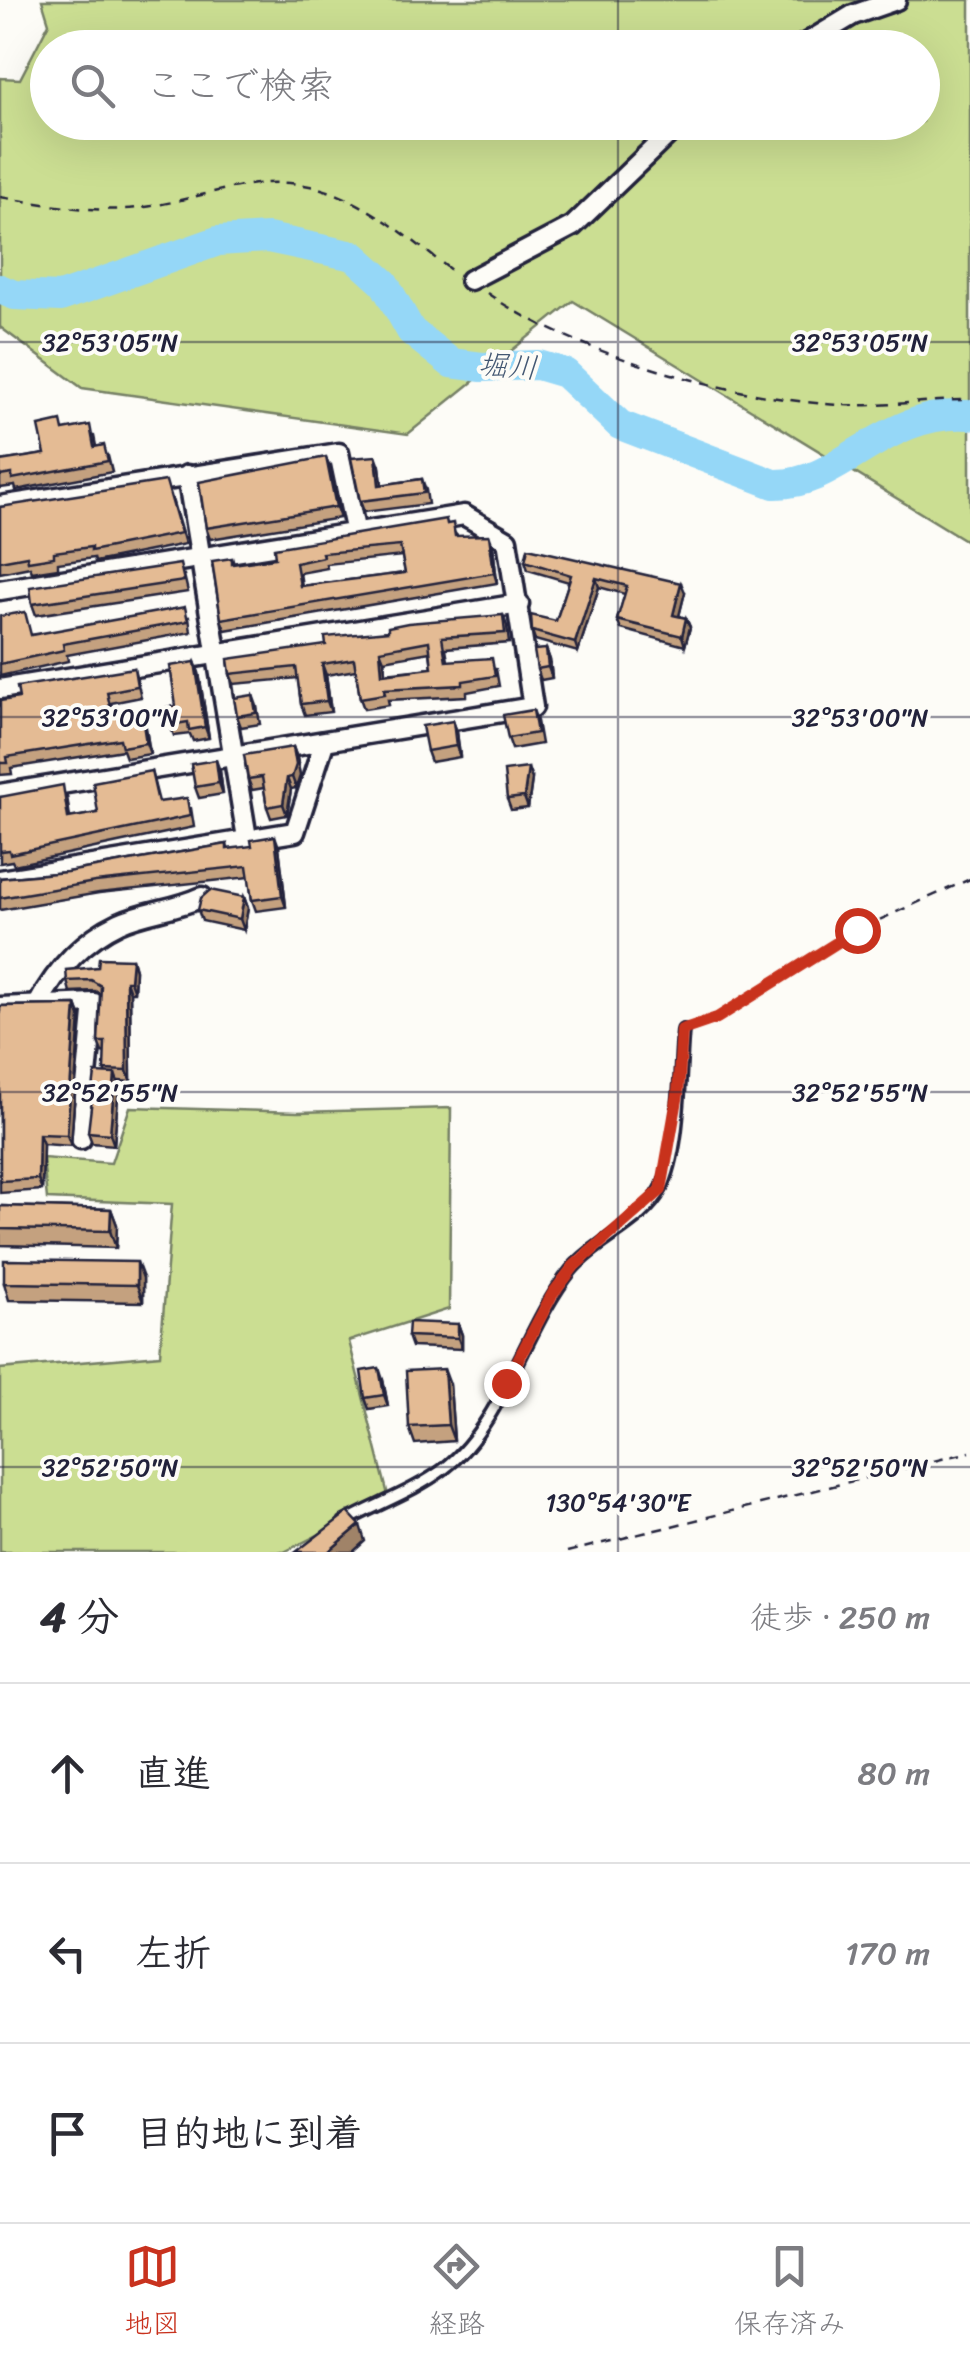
<!DOCTYPE html>
<html lang="ja">
<head>
<meta charset="utf-8">
<style>
  body { margin:0; font-family:Sriracha,"Klee One",sans-serif; background:#f7f7f7; color:#2b2b33 }
  .stop { position:absolute; width:30px; height:30px; margin:-22px; border:8px solid #c8321e; border-radius:50%; background:#fff }
  .stop.end { background:#c8321e; border-color:#fff; box-shadow:0 2px 10px #0008 }
  .list { margin:0; padding:0; list-style:none }
  h2 { display:flex; justify-content:space-between; align-items:center; height:130px; margin:0; padding:0 40px; font-size:42px }
  h2 small { font-size:32px; font-weight:400; color:#7c7c81 }
  .list li { display:grid; grid-template-columns:65px 1fr auto; gap:30px; align-items:center; box-sizing:border-box; height:180px; padding:0 40px; border-top:2px solid #e1e1e2 }
  .list b { display:block; font-size:38px; white-space:nowrap }
  .list em { font-size:32px; font-style:normal; color:#7c7c81 }
  .icon { flex:none; width:55px; height:55px; fill:none; stroke:currentColor; stroke-width:2; stroke-linecap:round; stroke-linejoin:round }
  .map { position:relative; flex:none; width:970px; height:1552px; overflow:hidden }
  .search { position:absolute; background:#fff; box-shadow:0 10px 40px #0002; left:30px; right:30px; top:30px; height:110px; display:flex; align-items:center; gap:25px; box-sizing:border-box; padding:0 35px; border-radius:55px; color:#7c7c81; font-size:38px }
  .sheet { height:670px; background:#fff }
  nav { display:flex; justify-content:space-around; align-items:center; box-sizing:border-box; height:140px; border-top:2px solid #e1e1e2; background:#fff; font-size:28px; color:#7c7c81 }
  nav a { display:grid; justify-items:center; gap:5px }
  nav .on { color:#c8321e }
  .map>svg:first-child { display:block }
</style>
</head>
<body>
<div class="map">
<svg width="970" height="1552" viewBox="0 0 970 1552">
  <rect width="100%" height="100%" fill="#fdfcf7"/>
  <filter id="ink" filterUnits="userSpaceOnUse"><feTurbulence type="fractalNoise" baseFrequency=".01" numOctaves="2"/><feDisplacementMap in="SourceGraphic" scale="20" xChannelSelector="R" yChannelSelector="G"/><feConvolveMatrix kernelMatrix="1 2 1 2 8 2 1 2 1" color-interpolation-filters="sRGB"/></filter>
  <g filter="url(#ink)">
    <g fill="#cbde92" stroke="#768066" stroke-width="2.5" fill-rule="evenodd">
      <path d="M42,0H970V543L573,301L408,434L82,388L0,327V78L20,79L49,23ZM48,48H922V122H48Z"/>
      <polygon points="130,1107 298,1112 451,1108 449,1309 349,1341 389,1499 284,1552 0,1552 0,1369 160,1355 172,1204 47,1199 43,1158 111,1163"/>
    </g>
    <g fill="none" stroke-linecap="round" stroke-linejoin="round">
      <path stroke="#95d7f7" stroke-width="30" d="M0,289L14,295L60,297L218,241L268,238L354,256L384,283L411,331L451,363L482,367L538,365L565,373L620,425L774,484C842,486 882,409 970,415"/>
      <defs>
        <path id="lane" d="M344,1522C377,1504 415,1491 445,1468C503,1423 525,1327 571,1270C596,1240 644,1223 661,1189C681,1150 679,1074 683,1030"/>
        <g id="street">
          <polyline points="798,48 853,15 896,0"/>
          <polyline points="470,280 573,226 681,122"/>
          <polyline points="187,475 247,838"/>
          <polyline points="0,506 339,453 355,529"/>
          <polyline points="0,590 464,515 507,540 533,707 0,794"/>
          <polyline points="0,689 519,604"/>
          <polyline points="0,880 295,832 324,743"/>
          <path d="M37,1006C56,970 81,941 119,923C144,911 174,910 202,897"/>
          <polyline points="0,1007 94,1003 81,1139"/>
        </g>
      </defs>
      <use href="#lane" stroke="#22223b" stroke-width="16"/>
      <use href="#street" stroke="#22223b" stroke-width="25"/>
      <g stroke="#22223b" stroke-width="2.5" stroke-dasharray="10 8" stroke-linecap="butt">
        <path d="M0,197C49,205 96,214 145,207C197,200 250,175 304,185C361,194 410,240 455,273"/>
        <path d="M487,293C571,353 738,400 841,405C884,407 927,400 970,400"/>
        <polyline points="693,1027 772,986 857,930 970,879"/>
        <polyline points="567,1552 970,1452"/>
      </g>
      <use href="#lane" stroke="#fdfcf7" stroke-width="9"/>
      <use href="#street" stroke="#fdfcf7" stroke-width="18"/>
    </g>
    <g fill="#c4a17f" stroke="#22223b" stroke-width="2.5" fill-rule="evenodd">
      <polygon points="64,430 94,436 96,446 108,456 112,472 16,490 15,486 0,488 0,461 45,454"/>
      <polygon points="329,467 340,518 210,539 206,528"/>
      <polygon points="380,467 382,485 422,479 426,490 428,504 364,512 360,501"/>
      <polygon points="170,492 185,544 95,562 94,558 58,563 58,568 32,572 30,567 0,573 0,507"/>
      <path d="M448,524L457,536L493,546L497,583L225,630L221,619L232,558L234,564L275,558ZM402,556L405,573L302,586L300,573L327,568L326,564Z"/>
      <polygon points="525,561 685,592 679,616 686,618 690,627 685,646 621,629 617,620 625,594 599,587 578,652 535,640 532,631 556,621 569,582 528,570"/>
      <polygon points="184,575 188,592 36,615 32,604"/>
      <path d="M503,615L507,626L509,643L446,648L448,661L496,669L499,686L467,692V696L388,700L389,705L364,709L360,698L356,670L326,675L331,712L305,715L301,704L298,678L234,684L230,674L326,645L388,631ZM430,652L432,668L385,673L384,660Z"/>
      <polygon points="0,616 32,635 189,617 191,632 67,655 68,661 0,676"/>
      <polygon points="546,649 550,660 552,678 541,680 537,669"/>
      <polygon points="195,662 199,673 209,738 193,741 190,734 174,736 170,725 176,706"/>
      <polygon points="134,668 141,697 111,703 114,716 145,722 150,754 126,758 123,750 11,768 12,774 0,775 0,701 19,698"/>
      <polygon points="253,695 257,706 260,724 241,727 237,716"/>
      <polygon points="533,710 537,721 541,744 512,749 508,738"/>
      <polygon points="453,721 457,732 460,757 431,762 427,751"/>
      <polygon points="293,747 297,758 300,776 296,788 291,789 287,815 271,818 267,807 264,788 252,790 248,779"/>
      <polygon points="151,771 159,802 191,808 194,827 14,865 12,861 0,863 0,797 67,796 70,818 98,813"/>
      <polygon points="220,771 223,794 199,798 195,787"/>
      <polygon points="532,779 528,808 511,810 507,799"/>
      <polygon points="227,844 228,849 279,847 286,907 256,911 252,900 249,877 99,893 0,910 0,878 67,872"/>
      <polygon points="244,897 248,908 244,930 202,921 198,910"/>
      <polygon points="132,959 135,970 134,992 130,992 131,1082 118,1081 119,1085 114,1145 92,1143 88,1132 105,1074 105,1053 102,1052 98,1042 100,994 95,991 70,992 67,981 98,967"/>
      <polygon points="76,1005 80,1016 71,1146 43,1144 42,1190 0,1193 0,1006"/>
      <polygon points="0,1206 111,1209 117,1225 116,1248 0,1245"/>
      <polygon points="143,1278 143,1302 9,1300 4,1283"/>
      <polygon points="458,1324 462,1335 462,1349 412,1347 408,1336"/>
      <polygon points="383,1380 388,1406 369,1409 365,1398"/>
      <polygon points="450,1385 454,1441 415,1444 409,1427"/>
    </g>
    <g fill="#a08368" stroke="#22223b" stroke-width="2.5">
      <polygon points="376,456 380,467 383,496 379,485"/>
      <polygon points="326,457 329,467 340,518 336,507"/>
      <polygon points="489,535 493,546 497,583 494,573"/>
      <polygon points="596,578 599,587 578,652 575,643"/>
      <polygon points="681,583 685,592 677,624 673,615"/>
      <polygon points="686,618 690,627 685,646 682,636"/>
      <polygon points="546,649 550,660 552,678 548,667"/>
      <polygon points="380,650 384,660 386,685 382,674"/>
      <polygon points="195,662 199,673 209,738 205,727"/>
      <polygon points="322,664 326,675 331,712 327,701"/>
      <polygon points="141,711 145,722 150,754 146,743"/>
      <polygon points="453,721 457,732 460,757 456,746"/>
      <polygon points="293,747 297,758 300,776 296,788 292,777"/>
      <polygon points="216,760 220,771 223,794 219,783"/>
      <polygon points="528,768 532,779 528,808 524,797"/>
      <polygon points="287,778 291,789 287,815 283,804"/>
      <polygon points="275,836 279,847 286,907 282,896"/>
      <polygon points="244,897 248,908 244,930 240,919"/>
      <polygon points="132,959 135,970 134,992 130,981"/>
      <polygon points="126,981 130,992 131,1082 127,1071"/>
      <polygon points="76,1005 80,1016 71,1146 67,1135"/>
      <polygon points="115,1074 119,1085 114,1145 110,1134"/>
      <polygon points="39,1134 43,1144 42,1190 38,1179"/>
      <polygon points="111,1209 117,1225 116,1248 110,1231"/>
      <polygon points="137,1262 143,1278 143,1302 137,1285"/>
      <polygon points="458,1324 462,1335 462,1349 458,1338"/>
      <polygon points="379,1368 383,1380 388,1406 384,1395"/>
      <polygon points="444,1369 450,1385 454,1441 448,1425"/>
      <polygon points="360,1525 365,1541 353,1552 328,1552"/>
    </g>
    <g fill="#e4bb94" stroke="#22223b" stroke-width="2.5" fill-rule="evenodd">
      <polygon points="61,421 63,430 90,425 94,447 104,445 108,461 12,479 12,474 0,476 0,461 45,454 39,426"/>
      <polygon points="376,456 379,485 422,479 424,493 360,501 351,458"/>
      <polygon points="326,457 336,507 206,528 199,482"/>
      <polygon points="166,481 181,533 91,551 91,547 54,552 54,557 28,561 27,556 0,561 0,507"/>
      <path d="M446,519L447,524L453,523L455,536L489,535L494,573L221,619L212,561L232,558V564L275,558L274,548ZM400,546L405,573L300,586L296,563L323,557L322,553Z"/>
      <polygon points="528,548 681,583 673,615 686,618 682,636 617,620 627,586 596,578 575,643 532,631 531,615 556,621 571,575 525,561"/>
      <polygon points="180,564 184,581 32,604 30,587"/>
      <polygon points="185,607 188,621 63,644 64,650 0,664 0,616 25,612 31,635"/>
      <path d="M503,615L505,633L442,637L446,661L492,658L495,676L463,681V685L384,689L385,694L360,698L354,659L322,664L327,701L301,704L296,667L230,674L228,659L326,645L325,637L388,631V627L408,623ZM429,641L432,668L382,674L380,650Z"/>
      <polygon points="546,649 548,667 537,669 534,650"/>
      <polygon points="195,662 205,727 189,730 188,722 170,725 167,707 176,706 170,666"/>
      <polygon points="134,668 137,686 107,692 112,716 141,711 146,743 122,747 120,739 7,757 8,763 0,763 0,701 19,698 17,687"/>
      <polygon points="253,695 256,713 237,716 234,698"/>
      <polygon points="533,710 537,733 508,738 503,715"/>
      <polygon points="453,721 456,746 427,751 422,726"/>
      <polygon points="293,747 296,765 292,777 287,778 283,804 267,807 262,777 248,779 244,755"/>
      <polygon points="216,760 219,783 195,787 191,764"/>
      <polygon points="528,768 524,797 507,799 504,771"/>
      <polygon points="151,771 158,802 187,798 190,816 10,854 9,850 0,851 0,797 63,785 68,818 98,813 93,782"/>
      <polygon points="275,836 282,896 252,900 247,866 95,882 0,898 0,878 67,872 227,844 227,849 252,846 251,840"/>
      <polygon points="210,890 244,897 240,919 198,910 201,898"/>
      <polygon points="99,958 132,959 130,981 126,981 127,1071 104,1070 105,1042 98,1042 101,986 91,980 67,981 66,970 98,967"/>
      <polygon points="76,1005 67,1135 39,1134 38,1179 0,1181 0,1006"/>
      <polygon points="95,1073 115,1074 110,1134 88,1132"/>
      <polygon points="0,1206 111,1209 110,1231 0,1229"/>
      <polygon points="4,1260 137,1262 137,1285 4,1283"/>
      <polygon points="409,1322 458,1324 458,1338 408,1336"/>
      <polygon points="379,1368 384,1395 365,1398 361,1371"/>
      <polygon points="444,1369 448,1425 409,1427 406,1371"/>
      <polygon points="348,1512 360,1525 328,1552 296,1552"/>
    </g>
  </g>
  <g fill="none" stroke-linecap="round" stroke-linejoin="round" filter="url(#ink)">
    <polyline stroke="#c8321e" stroke-width="12" points="506,1383 552,1295 574,1266 661,1190 678,1094 682,1030 717,1018 857,930"/>
  </g>
  <path fill="none" stroke="#22223b" stroke-width="2.5" stroke-opacity="0.45" d="M618,0V48M618,122V1552M0,342H970M0,717H970M0,1092H970M0,1467H970"/>
  <g text-anchor="middle" dominant-baseline="central" stroke-width="8" stroke-linejoin="round" paint-order="stroke">
    <g font-size="30" font-style="italic" fill="#445873" stroke="#fdfcf7">
      <text transform="translate(508 366) rotate(4)">堀川</text>
    </g>
  </g>
  <g font-size="25" text-anchor="middle" fill="#22223b" stroke="#fdfcf7" stroke-width="8" stroke-linejoin="round" paint-order="stroke">
    <text x="110" y="351">32°53'05"N</text>
    <text x="860" y="351">32°53'05"N</text>
    <text x="110" y="726">32°53'00"N</text>
    <text x="860" y="726">32°53'00"N</text>
    <text x="110" y="1101">32°52'55"N</text>
    <text x="860" y="1101">32°52'55"N</text>
    <text x="110" y="1476">32°52'50"N</text>
    <text x="860" y="1476">32°52'50"N</text>
    <text x="618" y="1511">130°54'30"E</text>
  </g>
</svg>
<div class="stop" style="left:857px;top:930px"></div>
<div class="stop end" style="left:506px;top:1383px"></div>
<div class="search"><svg class="icon" aria-label="search" viewBox="0 0 24 24"><circle cx="10" cy="10" r="6"/><path d="M15 15l6 6"/></svg>ここで検索</div>
</div>
<section class="sheet">
<h2>4 分<small>徒歩 · 250 m</small></h2>
<ul class="list">
<li><svg class="icon" aria-label="ahead" viewBox="0 0 24 24"><path d="M12 20V5M6 11l6-6 6 6"/></svg><div><b>直進</b></div><em>80 m</em></li>
<li><svg class="icon" aria-label="left" viewBox="0 0 24 24"><path d="M17 20v-9H6M10 6l-5 5 5 5"/></svg><div><b>左折</b></div><em>170 m</em></li>
<li><svg class="icon" aria-label="arrive" viewBox="0 0 24 24"><path d="M6 21V4h12l-3 4 3 4H6"/></svg><div><b>目的地に到着</b></div></li>
</ul>
</section>
<nav>
<a class="on"><svg class="icon" aria-label="map" viewBox="0 0 24 24"><path d="M3 6l6-2 6 2 6-2v14l-6 2-6-2-6 2zM9 4v14M15 6v14"/></svg>地図</a>
<a><svg class="icon" aria-label="directions" viewBox="0 0 24 24"><path d="M12 3l9 9-9 9-9-9zM9 14v-3h6M13 9l2 2-2 2"/></svg>経路</a>
<a><svg class="icon" aria-label="saved" viewBox="0 0 24 24"><path d="M7 4h10v16l-5-4-5 4z"/></svg>保存済み</a>
</nav>
</body>
</html>
